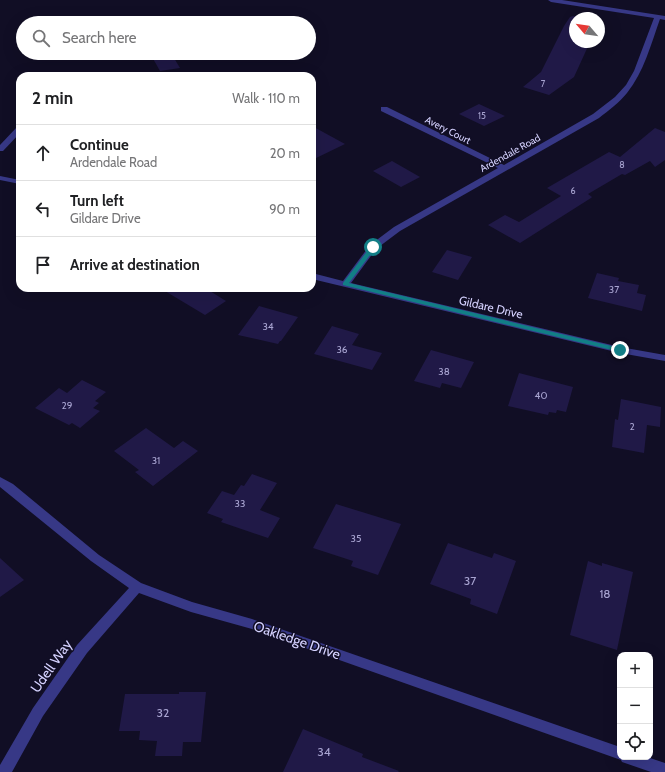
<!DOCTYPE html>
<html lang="en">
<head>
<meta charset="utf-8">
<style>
  body { margin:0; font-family:Cabin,sans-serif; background:#f6f6f6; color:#202124 }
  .controls { position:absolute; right:12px; bottom:12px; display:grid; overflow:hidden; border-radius:8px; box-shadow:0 4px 16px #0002 }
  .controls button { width:36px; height:36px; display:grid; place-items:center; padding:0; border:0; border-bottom:1px solid #e0e0e0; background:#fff; color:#202124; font:20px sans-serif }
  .compass { position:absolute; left:569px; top:12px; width:36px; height:36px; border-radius:50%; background:#fff; box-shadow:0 4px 16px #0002; rotate:299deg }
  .stop { position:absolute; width:12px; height:12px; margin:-9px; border:3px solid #127e86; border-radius:50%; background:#fff }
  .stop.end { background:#127e86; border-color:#fff; box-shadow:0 1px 4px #0008 }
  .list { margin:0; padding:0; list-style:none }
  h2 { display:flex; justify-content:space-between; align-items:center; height:52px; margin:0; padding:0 16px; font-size:17px }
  h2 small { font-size:13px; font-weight:400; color:#757577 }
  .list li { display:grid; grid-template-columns:26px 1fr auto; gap:12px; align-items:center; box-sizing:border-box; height:56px; padding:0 16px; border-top:1px solid #e0e0e0 }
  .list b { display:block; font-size:15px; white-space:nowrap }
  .list p { margin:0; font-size:13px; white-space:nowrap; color:#757577 }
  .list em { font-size:13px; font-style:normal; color:#757577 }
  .icon { flex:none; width:22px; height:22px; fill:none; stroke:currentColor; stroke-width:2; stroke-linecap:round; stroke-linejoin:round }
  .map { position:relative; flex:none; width:665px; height:772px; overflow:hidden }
  .search { position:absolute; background:#fff; box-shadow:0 4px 16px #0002; left:16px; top:16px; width:300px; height:44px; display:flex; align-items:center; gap:10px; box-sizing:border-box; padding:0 14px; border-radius:22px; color:#757577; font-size:15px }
  .panel { position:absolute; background:#fff; box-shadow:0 4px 16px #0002; left:16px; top:72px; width:300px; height:220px; border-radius:12px }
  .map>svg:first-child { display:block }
</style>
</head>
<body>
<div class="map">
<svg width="665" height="772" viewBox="0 0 665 772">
  <rect width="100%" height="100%" fill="#110e25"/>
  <g fill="#201947">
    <polygon points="573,16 585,18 575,18 575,42 590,42 574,77 549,95 523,87 541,72 564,26 570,17"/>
    <polygon points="165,53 171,53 180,68 160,71 151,55"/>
    <polygon points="479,104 505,116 484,126 459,114"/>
    <polygon points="312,126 345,144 312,160"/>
    <polygon points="655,128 665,132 665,160 655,167 650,161 625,175 622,174 588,194 592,197 591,198 520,243 488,225 505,215 519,222 561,196 547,188 609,152 620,157"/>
    <polygon points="392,161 420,177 401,187 373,171"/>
    <polygon points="447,250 472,257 458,280 432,272"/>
    <polygon points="597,273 619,278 618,281 639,285 637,293 646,295 642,311 588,298"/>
    <polygon points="160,288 205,288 226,301 205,315"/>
    <polygon points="259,306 298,317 281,341 280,341 278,344 238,335"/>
    <polygon points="332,326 359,334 352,345 382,353 372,370 314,354"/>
    <polygon points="431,350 474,362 461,388 442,383 440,388 414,381"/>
    <polygon points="519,373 573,387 566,412 557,410 556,413 549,412 548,415 508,406"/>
    <polygon points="82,380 106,392 95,401 99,403 93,408 100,411 80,428 72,423 69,425 35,408 59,388 67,393"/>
    <polygon points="621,399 661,407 660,427 647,425 644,453 612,447 615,419 618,420"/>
    <polygon points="146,428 174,448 183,441 198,451 153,486 135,472 139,470 114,451"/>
    <polygon points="252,474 277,483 260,510 280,518 268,538 221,522 223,519 207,513 222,491 234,495 241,485 244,486"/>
    <polygon points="336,504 401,524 378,575 351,566 353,561 313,548"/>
    <polygon points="448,543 492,558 494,553 516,561 497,614 470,604 471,599 430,584"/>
    <polygon points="0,558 24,580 0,597"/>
    <polygon points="588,561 602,566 602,563 633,572 617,650 570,635"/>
    <polygon points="179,692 206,692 201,742 183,742 182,756 155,756 157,741 139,740 140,731 119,731 125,694 179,694"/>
    <polygon points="303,729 363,754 362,757 399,771 398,772 283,772"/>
  </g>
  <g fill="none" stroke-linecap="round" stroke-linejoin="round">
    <g fill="#373886" fill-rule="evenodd">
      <path d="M548,0H562L665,16V20L660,19C651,44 644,72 627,93C619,103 609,110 599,118L400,231L376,249L351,283L620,347L665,355V361L620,353L312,279V273L343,281L370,245L394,227L498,168L381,111V107H387L504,165L593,114L615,97L626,85L634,71L654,18L551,2Z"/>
      <polygon points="17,127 20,127 20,133 3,151 0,151 0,145"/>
      <polygon points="0,176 20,180 20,184 0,180"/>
      <polygon points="0,477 13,484 99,555 141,583 192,602 252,619 620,747 620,757 647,757 665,763 665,772 651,772 622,762 621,760 252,629 191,612 139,593 87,653 43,716 12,772 0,772 0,765 33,708 77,645 129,588 91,561 0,487"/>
    </g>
  </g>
  <polygon fill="#127e86" points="373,245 376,247 349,283 620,348 623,350 620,352 343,285 343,283 371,246"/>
  <g text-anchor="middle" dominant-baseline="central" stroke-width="3" stroke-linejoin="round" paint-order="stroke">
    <g font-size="9" fill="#a8a4d1">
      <text x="543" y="83">7</text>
      <text x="482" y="115">15</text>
      <text x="622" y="164">8</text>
      <text x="573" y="190">6</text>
    </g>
    <g font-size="10" fill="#d5d2ff" stroke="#110e25">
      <text transform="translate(448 130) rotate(27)">Avery Court</text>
      <text transform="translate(510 153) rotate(-29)">Ardendale Road</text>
    </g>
    <g font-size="10" fill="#a8a4d1">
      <text x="614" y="289">37</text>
      <text x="268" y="326">34</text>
      <text x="342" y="349">36</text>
      <text x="444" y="371">38</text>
      <text x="541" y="395">40</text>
      <text x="67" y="405">29</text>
      <text x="632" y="426">2</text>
      <text x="156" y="460">31</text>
      <text x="240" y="503">33</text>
      <text x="356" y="538">35</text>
    </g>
    <g font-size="12" fill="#d5d2ff" stroke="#110e25">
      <text transform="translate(491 307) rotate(13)">Gildare Drive</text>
    </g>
    <g font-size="12" fill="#a8a4d1">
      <text x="470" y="580">37</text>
      <text x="605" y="593">18</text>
      <text x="163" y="712">32</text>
      <text x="324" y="751">34</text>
    </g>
    <g font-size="14" fill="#d5d2ff" stroke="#110e25">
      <text transform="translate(297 640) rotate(19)">Oakledge Drive</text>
      <text transform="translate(51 666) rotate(-55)">Udell Way</text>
    </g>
  </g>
</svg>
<div class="controls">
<button>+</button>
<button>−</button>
<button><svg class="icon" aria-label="locate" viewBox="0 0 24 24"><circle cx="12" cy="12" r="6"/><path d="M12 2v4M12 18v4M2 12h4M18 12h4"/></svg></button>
</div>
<svg class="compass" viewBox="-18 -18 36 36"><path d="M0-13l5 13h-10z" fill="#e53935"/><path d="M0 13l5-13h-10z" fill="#757577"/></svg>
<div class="stop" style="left:373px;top:247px"></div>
<div class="stop end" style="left:620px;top:350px"></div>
<div class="search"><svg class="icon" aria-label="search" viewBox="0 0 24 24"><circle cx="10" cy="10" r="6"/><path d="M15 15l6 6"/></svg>Search here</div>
<section class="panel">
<h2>2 min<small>Walk · 110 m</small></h2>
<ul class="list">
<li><svg class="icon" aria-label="ahead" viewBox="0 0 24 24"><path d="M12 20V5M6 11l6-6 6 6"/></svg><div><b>Continue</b><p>Ardendale Road</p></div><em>20 m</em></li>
<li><svg class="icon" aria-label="left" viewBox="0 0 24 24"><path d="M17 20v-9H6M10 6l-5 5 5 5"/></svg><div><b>Turn left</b><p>Gildare Drive</p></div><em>90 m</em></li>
<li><svg class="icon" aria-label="arrive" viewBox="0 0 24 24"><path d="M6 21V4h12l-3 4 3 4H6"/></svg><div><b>Arrive at destination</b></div></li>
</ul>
</section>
</div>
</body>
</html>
